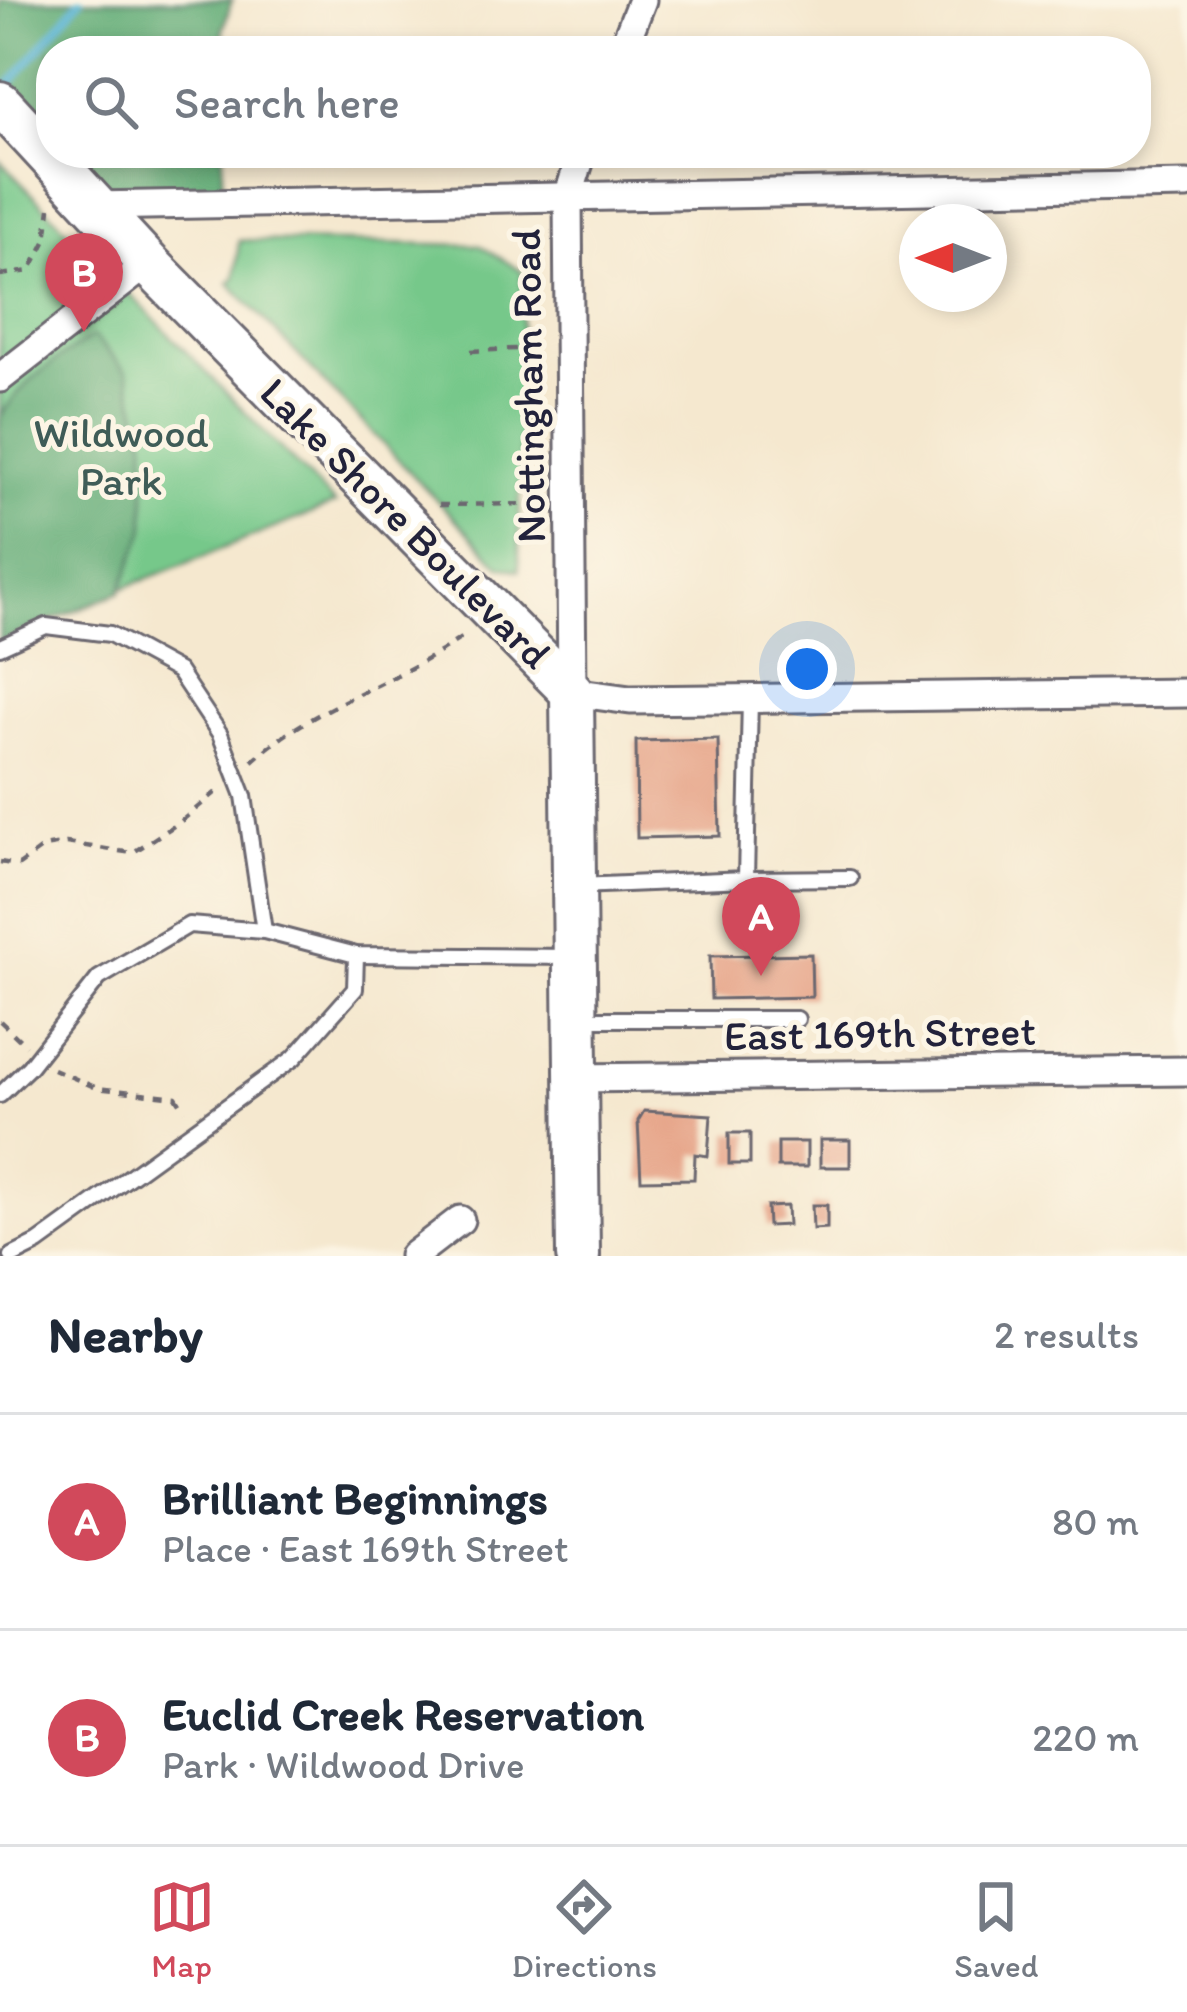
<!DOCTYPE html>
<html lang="en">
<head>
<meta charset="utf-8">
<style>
  body { margin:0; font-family:Itim,sans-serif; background:#f6f6f7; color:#1f2937 }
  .compass { position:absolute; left:899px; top:204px; width:108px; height:108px; border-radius:50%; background:#fff; box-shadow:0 6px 18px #0003; rotate:270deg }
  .you { position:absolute; left:807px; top:669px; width:42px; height:42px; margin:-30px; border:9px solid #fff; border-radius:50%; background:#1a73e8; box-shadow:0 0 0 18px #1a73e833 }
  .badge { display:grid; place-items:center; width:78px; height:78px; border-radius:50%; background:#d1495b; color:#fff; font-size:39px; font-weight:700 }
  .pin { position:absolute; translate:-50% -99px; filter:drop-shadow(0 3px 6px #0008) }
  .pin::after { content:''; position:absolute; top:63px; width:42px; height:36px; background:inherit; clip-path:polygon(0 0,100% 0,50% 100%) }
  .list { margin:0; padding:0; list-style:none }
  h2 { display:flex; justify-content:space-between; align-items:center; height:156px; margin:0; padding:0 48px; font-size:51px }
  h2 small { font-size:39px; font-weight:400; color:#747a83 }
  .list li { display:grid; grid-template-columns:78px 1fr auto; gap:36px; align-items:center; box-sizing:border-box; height:216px; padding:0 48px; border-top:3px solid #e0e1e3 }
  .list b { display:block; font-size:45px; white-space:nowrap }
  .list p { margin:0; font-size:39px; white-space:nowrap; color:#747a83 }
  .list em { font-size:39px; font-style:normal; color:#747a83 }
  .icon { flex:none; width:66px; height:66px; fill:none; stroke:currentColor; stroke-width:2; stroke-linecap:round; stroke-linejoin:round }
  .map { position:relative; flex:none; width:1187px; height:1256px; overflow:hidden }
  .search { position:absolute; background:#fff; box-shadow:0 6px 18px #0003; left:36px; right:36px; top:36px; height:132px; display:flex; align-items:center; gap:30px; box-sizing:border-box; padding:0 42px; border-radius:48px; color:#747a83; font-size:45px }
  .sheet { height:588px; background:#fff }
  nav { display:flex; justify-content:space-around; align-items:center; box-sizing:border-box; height:168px; border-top:3px solid #e0e1e3; background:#fff; font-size:33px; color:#747a83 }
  nav a { display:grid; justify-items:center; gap:6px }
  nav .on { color:#d1495b }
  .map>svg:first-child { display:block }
</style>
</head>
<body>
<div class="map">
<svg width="1187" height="1256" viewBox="0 0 1187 1256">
  <rect width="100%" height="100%" fill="#fcf5e5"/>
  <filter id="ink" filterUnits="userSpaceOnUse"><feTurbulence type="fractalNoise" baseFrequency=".00833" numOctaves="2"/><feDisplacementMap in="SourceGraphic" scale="24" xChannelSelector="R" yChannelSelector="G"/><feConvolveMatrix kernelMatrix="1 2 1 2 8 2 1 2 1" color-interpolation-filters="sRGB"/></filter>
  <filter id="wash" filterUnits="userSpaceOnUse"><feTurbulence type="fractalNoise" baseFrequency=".004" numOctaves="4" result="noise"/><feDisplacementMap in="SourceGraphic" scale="48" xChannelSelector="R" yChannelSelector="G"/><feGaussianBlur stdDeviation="2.7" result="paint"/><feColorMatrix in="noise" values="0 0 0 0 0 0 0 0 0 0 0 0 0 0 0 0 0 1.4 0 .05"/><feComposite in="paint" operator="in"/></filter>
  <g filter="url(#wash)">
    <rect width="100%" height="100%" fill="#f5e8cf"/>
    <g fill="#76c88a" stroke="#4c7562" stroke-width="3">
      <polygon points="0,161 335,504 0,637"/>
      <polygon points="239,240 479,245 522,271 519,571 500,566 229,283 235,277"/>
    </g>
    <g fill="#60ac76" stroke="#416758" stroke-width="3">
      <polygon points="0,0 232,0 223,30 223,51 51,51 51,153 223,153 223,204 94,206 0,103"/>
      <path d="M93,336L127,372L145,441V530L120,592L0,642V418C19,383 60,357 93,336Z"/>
    </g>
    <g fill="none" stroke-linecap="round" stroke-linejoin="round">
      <polyline stroke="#52b1d1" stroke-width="8" points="4,91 80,0"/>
    </g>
    <g id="blocks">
      <g fill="#e5a084">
        <polygon points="718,739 720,836 637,838 636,741"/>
        <polygon points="811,954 812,997 711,999 710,956"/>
        <polygon points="644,1111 711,1115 708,1156 695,1154 694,1179 641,1180 638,1121"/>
        <rect x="729" y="1133" width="21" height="31"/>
        <rect x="820" y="1140" width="30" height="27"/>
        <rect x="778" y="1142" width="29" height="25"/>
        <polygon points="812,1205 827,1205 827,1228 813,1229"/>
        <polygon points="787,1206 788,1225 768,1226 767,1207"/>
      </g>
    </g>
  </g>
  <g filter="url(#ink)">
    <use href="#blocks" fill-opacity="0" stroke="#6c676f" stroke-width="3"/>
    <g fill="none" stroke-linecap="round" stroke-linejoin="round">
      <defs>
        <g id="service">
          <polyline points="0,647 46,626 110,634 178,671 220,734 244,796 264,931"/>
          <polyline points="746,879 850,878"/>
          <polyline points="578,886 746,879 750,699"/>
          <polyline points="578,1019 797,1019"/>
          <polyline points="0,1095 29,1067 99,978 189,925 264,931 356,955 571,957"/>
          <polyline points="12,1256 38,1243 294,1058 355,989 356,955"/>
        </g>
        <g id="minor">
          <polyline points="622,51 642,0"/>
          <polyline points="582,153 568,197 572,692 630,700 1187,693"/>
          <polyline points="94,206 1187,185"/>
          <polyline points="0,378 148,263"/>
          <polyline points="574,1078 1187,1071"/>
          <polyline points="413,1256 460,1220"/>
        </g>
        <polyline id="primary" points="0,103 148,263 572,692 578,1256"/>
      </defs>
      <use href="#service" stroke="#6c676f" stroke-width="20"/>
      <use href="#minor" stroke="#6c676f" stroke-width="33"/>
      <use href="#primary" stroke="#6c676f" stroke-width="48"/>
      <g stroke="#6c676f" stroke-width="4.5" stroke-dasharray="9 9" stroke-linecap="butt">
        <polyline points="0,275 30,271 46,240 50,208"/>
        <polyline points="471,351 535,348"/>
        <polyline points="439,505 533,504"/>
        <path d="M252,761C319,701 399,684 468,633"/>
        <polyline points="0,862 19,865 44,847 66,843 132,853 180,822 221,788"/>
        <polyline points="0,1021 26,1046"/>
        <polyline points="53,1069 97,1088 176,1097 185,1111"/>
      </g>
      <use href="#service" stroke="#fff" stroke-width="14"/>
      <use href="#minor" stroke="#fff" stroke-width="27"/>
      <use href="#primary" stroke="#fff" stroke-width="42"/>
    </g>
  </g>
  <g text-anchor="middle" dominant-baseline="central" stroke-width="10" stroke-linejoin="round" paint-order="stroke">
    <g font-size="42" fill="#22223b" stroke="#fcf5e5">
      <text transform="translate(528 386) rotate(-91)">Nottingham Road</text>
      <text transform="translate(406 523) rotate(45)">Lake Shore Boulevard</text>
      <text transform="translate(880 1033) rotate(-1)">East 169th Street</text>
    </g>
    <g font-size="42" fill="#3f5c57" stroke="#fcf5e5">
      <text x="121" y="432">Wildwood<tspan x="121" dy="48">Park</tspan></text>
    </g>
  </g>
</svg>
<svg class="compass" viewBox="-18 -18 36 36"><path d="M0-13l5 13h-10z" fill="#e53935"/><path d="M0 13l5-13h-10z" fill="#747a83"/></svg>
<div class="you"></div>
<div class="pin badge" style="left:761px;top:976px">A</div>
<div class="pin badge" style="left:84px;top:332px">B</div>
<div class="search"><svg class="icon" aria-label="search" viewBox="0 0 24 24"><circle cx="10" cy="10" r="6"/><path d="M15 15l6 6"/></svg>Search here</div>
</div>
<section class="sheet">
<h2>Nearby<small>2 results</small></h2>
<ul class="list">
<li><span class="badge">A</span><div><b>Brilliant Beginnings</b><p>Place · East 169th Street</p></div><em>80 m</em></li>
<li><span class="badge">B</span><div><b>Euclid Creek Reservation</b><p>Park · Wildwood Drive</p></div><em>220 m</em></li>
</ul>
</section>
<nav>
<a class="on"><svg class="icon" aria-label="map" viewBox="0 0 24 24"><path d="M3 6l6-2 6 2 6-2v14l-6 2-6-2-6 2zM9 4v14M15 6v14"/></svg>Map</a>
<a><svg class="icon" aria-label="directions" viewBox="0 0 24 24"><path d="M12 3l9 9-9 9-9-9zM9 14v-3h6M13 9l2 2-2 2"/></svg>Directions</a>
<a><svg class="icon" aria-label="saved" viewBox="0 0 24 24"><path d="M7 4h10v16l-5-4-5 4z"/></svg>Saved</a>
</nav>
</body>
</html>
